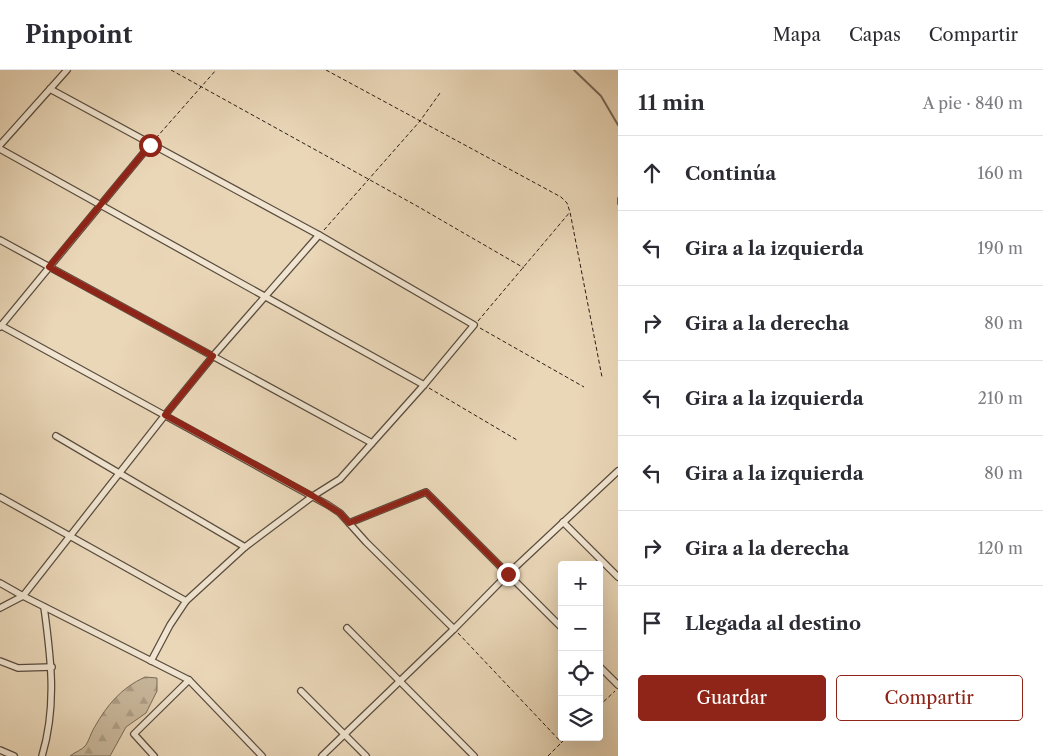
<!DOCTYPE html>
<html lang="es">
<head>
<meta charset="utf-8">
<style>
  body { margin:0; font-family:"Libre Caslon Text",serif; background:#f7f7f7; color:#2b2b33 }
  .controls { position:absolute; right:15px; bottom:15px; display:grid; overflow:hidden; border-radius:5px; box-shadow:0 5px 20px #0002 }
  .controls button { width:45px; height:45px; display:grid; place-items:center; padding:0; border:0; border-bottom:1px solid #e1e1e2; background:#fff; color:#2b2b33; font:25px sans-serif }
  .stop { position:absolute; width:15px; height:15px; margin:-11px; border:4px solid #8f2418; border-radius:50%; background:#fff }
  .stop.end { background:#8f2418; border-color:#fff; box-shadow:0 1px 5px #0008 }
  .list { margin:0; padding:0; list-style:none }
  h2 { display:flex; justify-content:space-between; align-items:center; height:65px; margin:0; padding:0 20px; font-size:21px }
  h2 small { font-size:16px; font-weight:400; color:#7c7c81 }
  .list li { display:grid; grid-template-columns:32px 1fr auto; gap:15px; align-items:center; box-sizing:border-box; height:75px; padding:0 20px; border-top:1px solid #e1e1e2 }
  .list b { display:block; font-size:19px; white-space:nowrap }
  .list em { font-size:16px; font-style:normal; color:#7c7c81 }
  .actions { display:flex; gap:10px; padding:15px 20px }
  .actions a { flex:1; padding:11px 0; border:1px solid #8f2418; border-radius:5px; text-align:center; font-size:18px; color:#8f2418 }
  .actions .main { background:#8f2418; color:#fff }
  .icon { flex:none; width:28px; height:28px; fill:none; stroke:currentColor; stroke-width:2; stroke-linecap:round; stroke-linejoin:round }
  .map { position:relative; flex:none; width:618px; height:686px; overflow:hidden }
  header { display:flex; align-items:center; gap:30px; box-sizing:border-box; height:70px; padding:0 25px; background:#fff; border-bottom:1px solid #e1e1e2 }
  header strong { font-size:24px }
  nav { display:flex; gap:28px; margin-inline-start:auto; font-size:18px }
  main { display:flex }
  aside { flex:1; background:#fff }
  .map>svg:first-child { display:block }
</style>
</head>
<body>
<header>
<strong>Pinpoint</strong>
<nav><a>Mapa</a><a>Capas</a><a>Compartir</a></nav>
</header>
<main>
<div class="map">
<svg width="618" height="686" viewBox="0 0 618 686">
  <defs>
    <pattern id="forest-firs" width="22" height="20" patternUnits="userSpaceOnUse" patternTransform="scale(1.25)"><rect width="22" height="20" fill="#c9b89c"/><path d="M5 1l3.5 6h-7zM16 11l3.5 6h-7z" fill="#ad9e86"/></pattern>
  </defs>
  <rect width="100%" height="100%" fill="#ead7b8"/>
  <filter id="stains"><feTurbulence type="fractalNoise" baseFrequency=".004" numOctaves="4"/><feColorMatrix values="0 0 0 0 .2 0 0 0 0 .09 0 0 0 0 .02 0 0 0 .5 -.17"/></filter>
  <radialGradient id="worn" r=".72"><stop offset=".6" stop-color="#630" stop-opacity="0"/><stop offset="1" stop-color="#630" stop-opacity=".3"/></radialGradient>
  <path fill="url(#forest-firs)" stroke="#796b59" d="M145,607L157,608V621L146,643L126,657L110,686H70C75,682 82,680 86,675C89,670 91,663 94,658C107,635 121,618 145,607Z"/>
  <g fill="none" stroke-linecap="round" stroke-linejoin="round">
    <g stroke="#756756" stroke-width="2">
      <polyline points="574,0 601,26 618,55"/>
      <polyline points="618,128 618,134"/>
    </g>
    <defs>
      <g id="minor">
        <polyline points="50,19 319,165 474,255 424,315 340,409 313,426 245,477 186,531 170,555 151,591"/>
        <polyline points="0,75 67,0"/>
        <polyline points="0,79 424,315"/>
        <polyline points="0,170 372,373"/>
        <polyline points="0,255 328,435 340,443 366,472 454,559"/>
        <polyline points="0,257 150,75"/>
        <polyline points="56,366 245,477"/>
        <polyline points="0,427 186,531"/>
        <polyline points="563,452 618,507"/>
        <polyline points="349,453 426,422 562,558"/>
        <polyline points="0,513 23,526 189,610 262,686"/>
        <polyline points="0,538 23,526 165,345 213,286 319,165"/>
        <polyline points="347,558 474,686"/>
        <polyline points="0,591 18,598 52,597"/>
        <polyline points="599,596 618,615"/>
        <polyline points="301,621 366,686"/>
        <polyline points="0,680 14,686"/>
        <path d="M42,686C57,636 51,588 44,537"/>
        <polyline points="154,686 134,664 189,610"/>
        <polyline points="322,686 454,559 508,504 618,401"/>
      </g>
    </defs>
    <use href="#minor" stroke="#594c3e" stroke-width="8"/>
    <g stroke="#291e16" stroke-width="1" stroke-dasharray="4 2.5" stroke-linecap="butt">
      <polyline points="171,0 417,136 524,198"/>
      <polyline points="326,0 561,127 567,133 570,142 602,307"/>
      <polyline points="156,68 216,0"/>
      <polyline points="324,160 420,51 440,23"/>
      <polyline points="478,251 570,142"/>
      <polyline points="480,258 584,317"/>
      <polyline points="429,318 517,370"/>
      <polyline points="458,563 562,673"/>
      <polyline points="599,636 615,621"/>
      <polyline points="548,686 567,667"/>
    </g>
    <use href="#minor" stroke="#f1e5d1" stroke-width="5.5"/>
  </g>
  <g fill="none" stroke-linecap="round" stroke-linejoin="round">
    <polyline stroke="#8f2418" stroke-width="6" points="150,75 49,197 213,286 165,345 313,426 340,443 349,453 426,422 508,504"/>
  </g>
  <rect width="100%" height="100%" filter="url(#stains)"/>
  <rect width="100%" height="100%" fill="url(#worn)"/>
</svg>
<div class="controls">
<button>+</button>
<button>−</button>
<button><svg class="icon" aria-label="locate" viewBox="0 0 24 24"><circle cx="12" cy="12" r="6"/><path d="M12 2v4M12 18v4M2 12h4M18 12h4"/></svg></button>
<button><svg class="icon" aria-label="layers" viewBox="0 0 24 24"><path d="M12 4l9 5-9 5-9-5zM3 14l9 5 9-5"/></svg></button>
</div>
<div class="stop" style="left:150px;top:75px"></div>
<div class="stop end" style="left:508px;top:504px"></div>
</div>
<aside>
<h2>11 min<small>A pie · 840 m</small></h2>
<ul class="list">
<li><svg class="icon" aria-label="ahead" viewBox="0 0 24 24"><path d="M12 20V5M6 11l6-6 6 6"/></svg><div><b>Continúa</b></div><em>160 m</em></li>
<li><svg class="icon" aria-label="left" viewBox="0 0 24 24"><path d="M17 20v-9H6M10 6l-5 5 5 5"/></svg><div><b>Gira a la izquierda</b></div><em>190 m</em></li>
<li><svg class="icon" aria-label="right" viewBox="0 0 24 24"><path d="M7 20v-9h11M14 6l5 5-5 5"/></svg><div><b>Gira a la derecha</b></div><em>80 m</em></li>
<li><svg class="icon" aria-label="left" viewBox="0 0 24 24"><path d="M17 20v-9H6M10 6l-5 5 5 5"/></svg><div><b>Gira a la izquierda</b></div><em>210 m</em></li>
<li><svg class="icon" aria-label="left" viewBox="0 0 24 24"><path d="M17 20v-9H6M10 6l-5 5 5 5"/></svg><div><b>Gira a la izquierda</b></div><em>80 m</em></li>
<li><svg class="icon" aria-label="right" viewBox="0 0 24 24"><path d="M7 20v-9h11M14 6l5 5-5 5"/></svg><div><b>Gira a la derecha</b></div><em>120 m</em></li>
<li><svg class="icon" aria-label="arrive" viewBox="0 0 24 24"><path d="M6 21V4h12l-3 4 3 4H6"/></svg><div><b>Llegada al destino</b></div></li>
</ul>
<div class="actions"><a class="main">Guardar</a><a>Compartir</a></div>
</aside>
</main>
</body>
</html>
